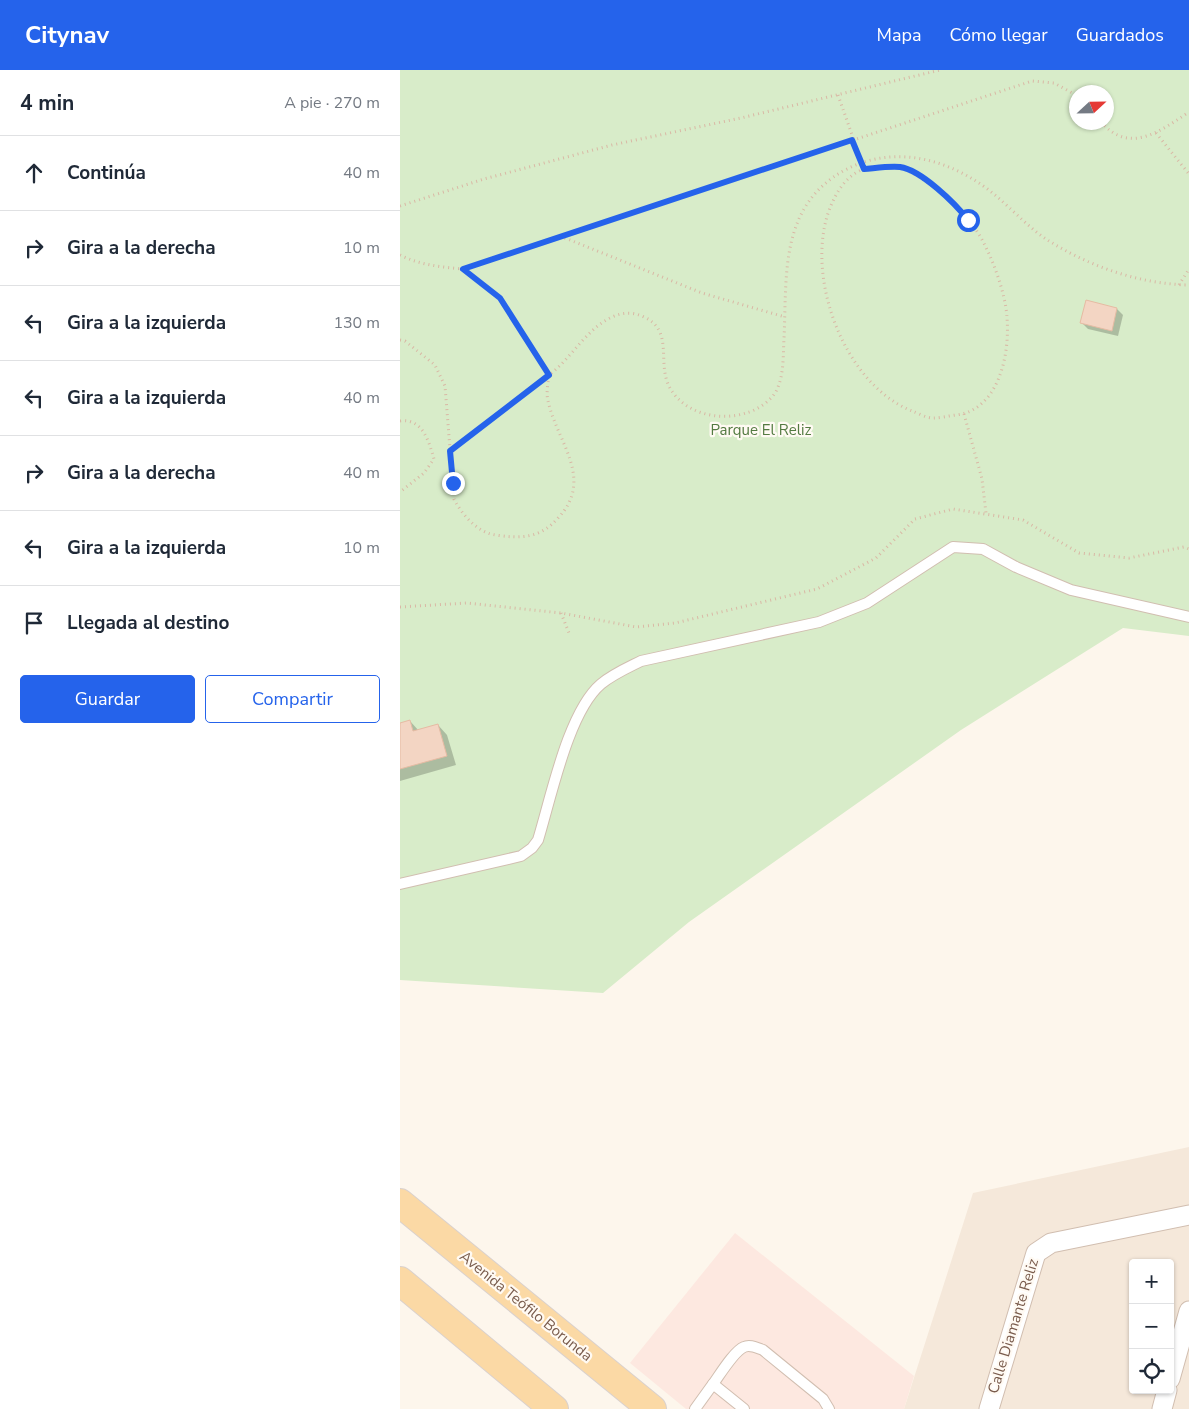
<!DOCTYPE html>
<html lang="es">
<head>
<meta charset="utf-8">
<style>
  body { margin:0; font-family:"Nunito Sans",sans-serif; background:#f6f6f7; color:#1f2937 }
  .controls { position:absolute; right:15px; bottom:15px; display:grid; overflow:hidden; border-radius:5px; box-shadow:0 1px 4px #0004 }
  .controls button { width:45px; height:45px; display:grid; place-items:center; padding:0; border:0; border-bottom:1px solid #e0e1e3; background:#fff; color:#1f2937; font:25px sans-serif }
  .compass { position:absolute; left:669px; top:15px; width:45px; height:45px; border-radius:50%; background:#fff; box-shadow:0 1px 4px #0004; rotate:68deg }
  .stop { position:absolute; width:15px; height:15px; margin:-11px; border:4px solid #2563eb; border-radius:50%; background:#fff }
  .stop.end { background:#2563eb; border-color:#fff; box-shadow:0 1px 5px #0008 }
  .list { margin:0; padding:0; list-style:none }
  h2 { display:flex; justify-content:space-between; align-items:center; height:65px; margin:0; padding:0 20px; font-size:21px }
  h2 small { font-size:16px; font-weight:400; color:#747a83 }
  .list li { display:grid; grid-template-columns:32px 1fr auto; gap:15px; align-items:center; box-sizing:border-box; height:75px; padding:0 20px; border-top:1px solid #e0e1e3 }
  .list b { display:block; font-size:19px; white-space:nowrap }
  .list em { font-size:16px; font-style:normal; color:#747a83 }
  .actions { display:flex; gap:10px; padding:15px 20px }
  .actions a { flex:1; padding:11px 0; border:1px solid #2563eb; border-radius:5px; text-align:center; font-size:18px; color:#2563eb }
  .actions .main { background:#2563eb; color:#fff }
  .icon { flex:none; width:28px; height:28px; fill:none; stroke:currentColor; stroke-width:2; stroke-linecap:round; stroke-linejoin:round }
  .map { position:relative; flex:none; width:789px; height:1339px; overflow:hidden }
  header { display:flex; align-items:center; gap:30px; box-sizing:border-box; height:70px; padding:0 25px; background:#2563eb; color:#fff }
  header strong { font-size:24px }
  nav { display:flex; gap:28px; margin-inline-start:auto; font-size:18px }
  main { display:flex }
  aside { flex:1; background:#fff }
  .map>svg:first-child { display:block }
</style>
</head>
<body>
<header>
<strong>Citynav</strong>
<nav><a>Mapa</a><a>Cómo llegar</a><a>Guardados</a></nav>
</header>
<main>
<aside>
<h2>4 min<small>A pie · 270 m</small></h2>
<ul class="list">
<li><svg class="icon" aria-label="ahead" viewBox="0 0 24 24"><path d="M12 20V5M6 11l6-6 6 6"/></svg><div><b>Continúa</b></div><em>40 m</em></li>
<li><svg class="icon" aria-label="right" viewBox="0 0 24 24"><path d="M7 20v-9h11M14 6l5 5-5 5"/></svg><div><b>Gira a la derecha</b></div><em>10 m</em></li>
<li><svg class="icon" aria-label="left" viewBox="0 0 24 24"><path d="M17 20v-9H6M10 6l-5 5 5 5"/></svg><div><b>Gira a la izquierda</b></div><em>130 m</em></li>
<li><svg class="icon" aria-label="left" viewBox="0 0 24 24"><path d="M17 20v-9H6M10 6l-5 5 5 5"/></svg><div><b>Gira a la izquierda</b></div><em>40 m</em></li>
<li><svg class="icon" aria-label="right" viewBox="0 0 24 24"><path d="M7 20v-9h11M14 6l5 5-5 5"/></svg><div><b>Gira a la derecha</b></div><em>40 m</em></li>
<li><svg class="icon" aria-label="left" viewBox="0 0 24 24"><path d="M17 20v-9H6M10 6l-5 5 5 5"/></svg><div><b>Gira a la izquierda</b></div><em>10 m</em></li>
<li><svg class="icon" aria-label="arrive" viewBox="0 0 24 24"><path d="M6 21V4h12l-3 4 3 4H6"/></svg><div><b>Llegada al destino</b></div></li>
</ul>
<div class="actions"><a class="main">Guardar</a><a>Compartir</a></div>
</aside>
<div class="map">
<svg width="789" height="1339" viewBox="0 0 789 1339">
  <rect width="100%" height="100%" fill="#fdf6ec"/>
  <path fill="#f5e8da" fill-rule="evenodd" d="M789,1077V1339H504L573,1123ZM733,1193H770V1320H733Z"/>
  <polygon fill="#fde8e0" points="335,1163 514,1306 504,1339 286,1339 230,1293"/>
  <path fill="#d8ecc9" fill-rule="evenodd" d="M0,0H789V566L723,558L561,660L289,852L203,923L0,910ZM676,22H706V52H676Z"/>
  <g fill="#0003">
    <polygon points="717,239 723,245 718,266 688,259 682,253"/>
    <polygon points="10,651 19,661 38,655 47,665 56,695 0,711 0,655"/>
  </g>
  <g fill="#f3d5c3" stroke="#e6bba3">
    <polygon points="686,230 717,238 712,261 680,253"/>
    <polygon points="10,650 13,661 38,654 47,686 0,699 0,653"/>
  </g>
  <g fill="none" stroke-linecap="round" stroke-linejoin="round">
    <defs>
      <g id="service">
        <path d="M0,814L121,786L132,778L138,770C151,728 168,642 201,614C213,604 227,598 241,591L419,552L467,533L553,477L583,479L616,497L671,520L789,547"/>
        <path d="M313,1314C319,1306 334,1281 344,1277C350,1274 357,1278 363,1280L423,1329L429,1339"/>
        <polyline points="295,1339 313,1314 344,1339"/>
      </g>
      <g id="minor">
        <polyline points="770,1309 789,1241"/>
        <polyline points="589,1339 636,1183 651,1173 789,1145"/>
        <polyline points="762,1339 767,1320"/>
      </g>
      <g id="primary">
        <polyline points="0,1133 252,1339"/>
        <polyline points="0,1211 154,1339"/>
      </g>
    </defs>
    <use href="#service" stroke="#d1beb0" stroke-width="12"/>
    <use href="#minor" stroke="#d1beb0" stroke-width="21"/>
    <use href="#primary" stroke="#dad1cd" stroke-width="30"/>
    <g stroke="#d9b8a5" stroke-width="3" stroke-dasharray="1 4" stroke-linecap="butt">
      <polyline points="438,25 464,99"/>
      <path d="M701,52C730,85 760,61 789,42"/>
      <polyline points="756,63 789,104"/>
      <path d="M501,97C532,113 559,133 578,163C591,183 606,224 607,248C610,284 599,340 556,345C548,346 540,348 533,348C526,348 518,343 512,341C441,313 401,197 433,131C439,118 449,104 464,99C474,96 490,98 501,97Z"/>
      <polyline points="0,136 84,109 212,75 341,48 540,0"/>
      <polyline points="160,166 302,223 385,247"/>
      <path d="M0,185C20,195 41,197 63,199L632,11L654,13L676,25"/>
      <polyline points="779,215 789,199"/>
      <path d="M0,270L5,271L35,295L45,316L54,429C62,445 78,463 96,465C121,469 141,468 158,448C195,409 157,372 148,331C146,323 148,313 149,305C172,288 186,259 212,247C223,242 234,242 244,247C273,260 258,290 268,314C281,343 318,352 346,343C358,340 374,329 378,317C384,302 383,285 384,269C387,205 379,136 445,100C496,73 553,90 595,125C613,140 630,159 649,171C691,197 740,214 789,215"/>
      <polyline points="564,344 582,409 586,443"/>
      <path d="M0,351C23,348 29,372 34,389L24,403L0,422"/>
      <polyline points="51,381 149,305 100,228 63,199"/>
      <polyline points="0,537 67,533 161,543 236,557 275,553 417,519 476,488 515,449 553,439 623,450 679,483 729,488 784,477 789,479"/>
      <polyline points="161,543 169,563"/>
    </g>
    <use href="#service" stroke="#fff" stroke-width="10"/>
    <use href="#minor" stroke="#fff" stroke-width="19"/>
    <use href="#primary" stroke="#fbd9a5" stroke-width="28"/>
  </g>
  <g fill="none" stroke-linecap="round" stroke-linejoin="round">
    <path stroke="#2563eb" stroke-width="6" d="M53,413L50,381L149,305L100,228L63,199L452,70L464,99C476,98 489,96 500,97C521,100 555,133 568,150"/>
  </g>
  <g text-anchor="middle" dominant-baseline="central" stroke-width="4.5" stroke-linejoin="round" paint-order="stroke">
    <g font-size="15" fill="#537a41" stroke="#fffaf3">
      <text x="361" y="360">Parque El Reliz</text>
    </g>
    <g font-size="15" fill="#7a5c4d" stroke="#fffaf3">
      <text transform="translate(126 1236) rotate(39)">Avenida Teófilo Borunda</text>
      <text transform="translate(613 1256) rotate(-73)">Calle Diamante Reliz</text>
    </g>
  </g>
</svg>
<div class="controls">
<button>+</button>
<button>−</button>
<button><svg class="icon" aria-label="locate" viewBox="0 0 24 24"><circle cx="12" cy="12" r="6"/><path d="M12 2v4M12 18v4M2 12h4M18 12h4"/></svg></button>
</div>
<svg class="compass" viewBox="-18 -18 36 36"><path d="M0-13l5 13h-10z" fill="#e53935"/><path d="M0 13l5-13h-10z" fill="#747a83"/></svg>
<div class="stop" style="left:568px;top:150px"></div>
<div class="stop end" style="left:53px;top:413px"></div>
</div>
</main>
</body>
</html>
